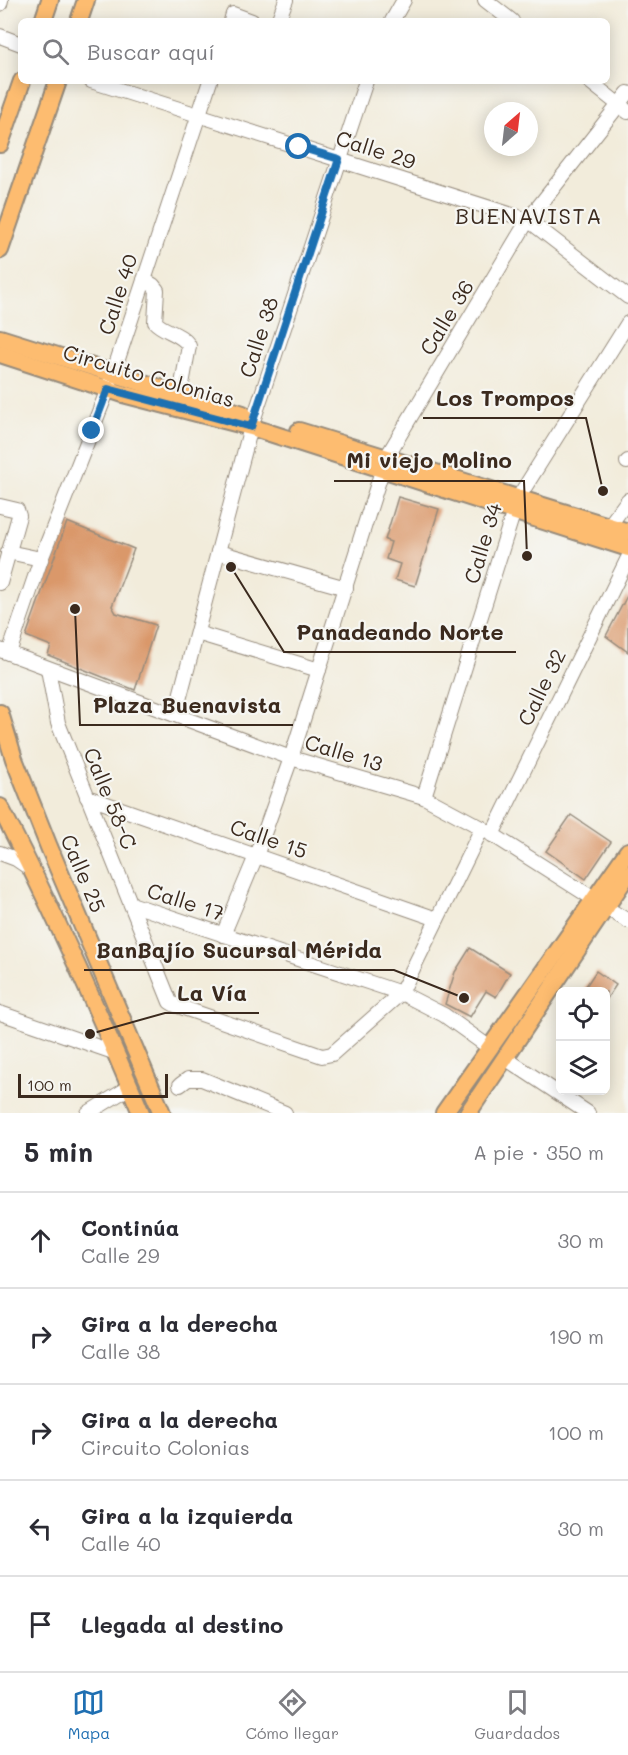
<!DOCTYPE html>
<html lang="es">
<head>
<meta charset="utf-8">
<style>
  body { margin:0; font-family:Mali,sans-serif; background:#f7f7f7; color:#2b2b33 }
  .controls { position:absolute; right:18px; bottom:18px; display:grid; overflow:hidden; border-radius:9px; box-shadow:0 3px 15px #0003 }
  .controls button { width:54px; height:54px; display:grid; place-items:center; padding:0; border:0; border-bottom:2px solid #e1e1e2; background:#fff; color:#2b2b33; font:30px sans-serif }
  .compass { position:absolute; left:484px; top:102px; width:54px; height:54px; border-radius:50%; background:#fff; box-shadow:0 3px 15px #0003; rotate:28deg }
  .scale { position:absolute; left:18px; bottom:15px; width:150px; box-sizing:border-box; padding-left:6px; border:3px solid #3b2a1e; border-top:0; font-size:16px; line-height:21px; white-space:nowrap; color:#3b2a1e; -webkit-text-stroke:4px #f6f6f2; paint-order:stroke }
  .stop { position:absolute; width:18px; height:18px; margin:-14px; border:4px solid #1f6fb2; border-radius:50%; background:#fff }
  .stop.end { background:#1f6fb2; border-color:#fff; box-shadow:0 2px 6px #0008 }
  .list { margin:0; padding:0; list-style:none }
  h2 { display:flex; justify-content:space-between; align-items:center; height:78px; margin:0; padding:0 24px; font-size:26px }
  h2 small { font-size:20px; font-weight:400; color:#7c7c81 }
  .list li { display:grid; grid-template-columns:39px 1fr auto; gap:18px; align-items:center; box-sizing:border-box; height:96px; padding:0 24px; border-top:2px solid #e1e1e2 }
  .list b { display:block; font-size:22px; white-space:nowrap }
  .list p { margin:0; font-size:20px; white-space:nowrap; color:#7c7c81 }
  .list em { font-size:20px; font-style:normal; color:#7c7c81 }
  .icon { flex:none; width:33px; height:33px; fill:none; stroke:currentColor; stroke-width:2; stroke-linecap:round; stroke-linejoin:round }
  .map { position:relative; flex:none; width:628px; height:1113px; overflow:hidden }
  .search { position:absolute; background:#fff; box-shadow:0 3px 15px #0003; left:18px; right:18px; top:18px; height:66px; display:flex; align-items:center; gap:15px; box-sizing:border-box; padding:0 21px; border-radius:9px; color:#7c7c81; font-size:22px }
  .sheet { height:558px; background:#fff }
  nav { display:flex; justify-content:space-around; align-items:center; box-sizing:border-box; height:84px; border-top:2px solid #e1e1e2; background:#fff; font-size:16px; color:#7c7c81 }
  nav a { display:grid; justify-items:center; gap:3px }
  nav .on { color:#1f6fb2 }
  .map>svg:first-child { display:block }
</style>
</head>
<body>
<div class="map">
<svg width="628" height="1113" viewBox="0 0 628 1113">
  <rect width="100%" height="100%" fill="#f6f6f2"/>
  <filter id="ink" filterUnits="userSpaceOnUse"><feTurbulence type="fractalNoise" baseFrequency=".0167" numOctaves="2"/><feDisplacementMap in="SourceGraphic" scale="12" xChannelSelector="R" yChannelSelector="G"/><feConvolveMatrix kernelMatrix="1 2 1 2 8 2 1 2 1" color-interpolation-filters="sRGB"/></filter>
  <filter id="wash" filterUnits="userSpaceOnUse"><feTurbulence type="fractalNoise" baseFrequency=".008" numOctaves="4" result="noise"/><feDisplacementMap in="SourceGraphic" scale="24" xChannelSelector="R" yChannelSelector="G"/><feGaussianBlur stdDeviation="1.35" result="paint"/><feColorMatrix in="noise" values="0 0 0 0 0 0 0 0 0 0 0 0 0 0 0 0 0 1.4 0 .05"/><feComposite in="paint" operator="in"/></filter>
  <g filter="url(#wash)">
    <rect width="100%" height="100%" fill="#f2ecdb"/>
    <g id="blocks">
      <g fill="#da986a">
        <polygon points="398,497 439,509 415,586 395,580 400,564 386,559 391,542 385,540"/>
        <polygon points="67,522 134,549 112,606 116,613 156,625 135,690 48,655 51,646 26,636"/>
        <polygon points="628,594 628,652 606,636"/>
        <polygon points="571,815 611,842 586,879 546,851"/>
        <polygon points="470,948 510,973 496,997 486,991 470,1017 445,1004 455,972"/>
        <polygon points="596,971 616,985 606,1000 606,992 582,992"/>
      </g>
    </g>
  </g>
  <g filter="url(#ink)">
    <use href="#blocks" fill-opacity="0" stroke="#968b7c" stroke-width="1.5"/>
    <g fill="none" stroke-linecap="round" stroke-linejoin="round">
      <defs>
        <g id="minor">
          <polyline points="485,0 512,21"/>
          <polyline points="0,4 1,0"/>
          <polyline points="231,21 233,14 252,21"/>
          <polyline points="278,21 286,0"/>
          <polyline points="392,21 404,0"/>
          <polyline points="0,36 21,44"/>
          <polyline points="91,81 528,220 628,297"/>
          <polyline points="589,81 628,112"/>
          <path d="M144,280L153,285L157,290L155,322C164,332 182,333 189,346L180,395"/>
          <polyline points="627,462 628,461"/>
          <polyline points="0,506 17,510 19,516 0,583"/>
          <polyline points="609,526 628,500"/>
          <polyline points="8,552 41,559"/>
          <polyline points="218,552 346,588"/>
          <polyline points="197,633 319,670"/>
          <polyline points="0,650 291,758 424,797 482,828 594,899"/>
          <polyline points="9,653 41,559 108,389 210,81"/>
          <polyline points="48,669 58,723 170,1002 175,1005 322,1056 332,1054 401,993 482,828"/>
          <polyline points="175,715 251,427 366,81"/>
          <polyline points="87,797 437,919"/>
          <polyline points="424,797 518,498 628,323"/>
          <polyline points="492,835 628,558"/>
          <polyline points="0,853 16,859 32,870"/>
          <polyline points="131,904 401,993 444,1015 490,1048"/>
          <polyline points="605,907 628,921"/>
          <polyline points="223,935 256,856 291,758 386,458 528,220 628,93"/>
          <polyline points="0,1013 116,1053"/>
          <polyline points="505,1058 588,1113"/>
          <polyline points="180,1085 188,1079 202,1079 285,1113"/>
          <polyline points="88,1113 130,1087"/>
        </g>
        <g id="major">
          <polyline points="43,21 50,0"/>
          <polyline points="79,21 86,0"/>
          <polyline points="0,144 22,81"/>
          <polyline points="0,250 58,81"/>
          <polyline points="0,338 243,414"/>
          <polyline points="0,354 123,394 251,427 628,548"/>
          <polyline points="299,431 628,532"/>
          <polyline points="0,713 14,759 49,847 162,1113"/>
          <path d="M0,807C52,907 98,1010 141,1113"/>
          <polyline points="444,1113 628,851"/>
          <polyline points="468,1113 628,874"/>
        </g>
      </defs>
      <use href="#minor" stroke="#968b7c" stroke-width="16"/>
      <use href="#major" stroke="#968b7c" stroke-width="20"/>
      <use href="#minor" stroke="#fff" stroke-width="14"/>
      <use href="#major" stroke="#fdbc70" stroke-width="16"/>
    </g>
  </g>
  <g fill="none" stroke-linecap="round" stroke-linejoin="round" filter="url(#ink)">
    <polyline stroke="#1f6fb2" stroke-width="8" points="92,431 108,389 251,427 339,159 299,147"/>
  </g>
  <g text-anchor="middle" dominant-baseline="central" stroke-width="4.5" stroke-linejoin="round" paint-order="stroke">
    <g font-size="21" fill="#3b2a1e" stroke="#f6f6f2">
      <text transform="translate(376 149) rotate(18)">Calle 29</text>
      <text transform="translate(117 294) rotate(-72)">Calle 40</text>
      <text transform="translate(446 317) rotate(-59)">Calle 36</text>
      <text transform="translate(258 337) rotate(-72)">Calle 38</text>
      <text transform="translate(149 375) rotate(16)">Circuito Colonias</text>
      <text transform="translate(482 543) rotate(-73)">Calle 34</text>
      <text transform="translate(541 687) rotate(-64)">Calle 32</text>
      <text transform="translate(344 752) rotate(17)">Calle 13</text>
      <text transform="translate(111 798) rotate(68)">Calle 58-C</text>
      <text transform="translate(269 838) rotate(19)">Calle 15</text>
      <text transform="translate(84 873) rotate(67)">Calle 25</text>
      <text transform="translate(186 901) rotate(18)">Calle 17</text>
    </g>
    <g font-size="22" letter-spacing="1.5" fill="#3b2a1e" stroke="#f6f6f2">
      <text x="529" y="215">BUENAVISTA</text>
    </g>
  </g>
  <path fill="none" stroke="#3b2a1e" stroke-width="2" d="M603 491L586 418H423M527 556L524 481H334M231 567L284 652H516M75 609L80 725H293M464 998L394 970H84M90 1034L165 1013H259"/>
  <g fill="#3b2a1e" stroke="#f6f6f2" stroke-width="2">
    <circle cx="603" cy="491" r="6"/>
    <circle cx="527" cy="556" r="6"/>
    <circle cx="231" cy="567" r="6"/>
    <circle cx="75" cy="609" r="6"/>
    <circle cx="464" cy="998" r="6"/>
    <circle cx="90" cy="1034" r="6"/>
  </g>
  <g font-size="22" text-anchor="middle" font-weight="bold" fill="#3b2a1e" stroke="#f6f6f2" stroke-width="4.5" stroke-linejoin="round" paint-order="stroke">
    <text x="505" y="406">Los Trompos</text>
    <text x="429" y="468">Mi viejo Molino</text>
    <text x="400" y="640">Panadeando Norte</text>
    <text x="187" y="713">Plaza Buenavista</text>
    <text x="239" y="958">BanBajío Sucursal Mérida</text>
    <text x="212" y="1001">La Vía</text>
  </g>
</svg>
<div class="controls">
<button><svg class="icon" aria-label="locate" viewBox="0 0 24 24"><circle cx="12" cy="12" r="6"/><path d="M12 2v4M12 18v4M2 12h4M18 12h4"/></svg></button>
<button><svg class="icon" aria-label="layers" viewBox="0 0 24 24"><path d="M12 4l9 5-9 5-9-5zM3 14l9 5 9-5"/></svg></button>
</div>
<svg class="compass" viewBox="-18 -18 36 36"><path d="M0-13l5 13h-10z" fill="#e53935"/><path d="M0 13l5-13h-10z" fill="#7c7c81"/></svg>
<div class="scale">100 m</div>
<div class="stop" style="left:299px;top:147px"></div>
<div class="stop end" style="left:92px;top:431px"></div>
<div class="search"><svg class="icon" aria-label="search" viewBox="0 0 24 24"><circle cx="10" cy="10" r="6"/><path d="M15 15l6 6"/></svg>Buscar aquí</div>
</div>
<section class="sheet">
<h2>5 min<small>A pie · 350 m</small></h2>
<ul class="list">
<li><svg class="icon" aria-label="ahead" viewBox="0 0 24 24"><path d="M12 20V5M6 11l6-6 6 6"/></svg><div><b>Continúa</b><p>Calle 29</p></div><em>30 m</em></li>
<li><svg class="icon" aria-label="right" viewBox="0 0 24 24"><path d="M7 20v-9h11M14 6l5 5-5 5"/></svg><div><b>Gira a la derecha</b><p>Calle 38</p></div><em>190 m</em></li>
<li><svg class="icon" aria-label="right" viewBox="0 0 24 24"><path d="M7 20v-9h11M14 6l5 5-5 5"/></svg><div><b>Gira a la derecha</b><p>Circuito Colonias</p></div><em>100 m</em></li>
<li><svg class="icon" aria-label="left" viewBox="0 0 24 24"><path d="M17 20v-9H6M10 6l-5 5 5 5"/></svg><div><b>Gira a la izquierda</b><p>Calle 40</p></div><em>30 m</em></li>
<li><svg class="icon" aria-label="arrive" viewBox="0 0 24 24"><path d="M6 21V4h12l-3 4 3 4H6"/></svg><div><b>Llegada al destino</b></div></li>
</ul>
</section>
<nav>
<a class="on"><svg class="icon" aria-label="map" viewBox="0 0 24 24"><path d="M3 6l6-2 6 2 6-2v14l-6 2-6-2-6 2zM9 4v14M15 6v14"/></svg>Mapa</a>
<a><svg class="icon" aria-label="directions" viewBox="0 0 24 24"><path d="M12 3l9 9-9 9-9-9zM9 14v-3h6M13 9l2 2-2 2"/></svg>Cómo llegar</a>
<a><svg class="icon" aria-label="saved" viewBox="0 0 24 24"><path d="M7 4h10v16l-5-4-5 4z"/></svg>Guardados</a>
</nav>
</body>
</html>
